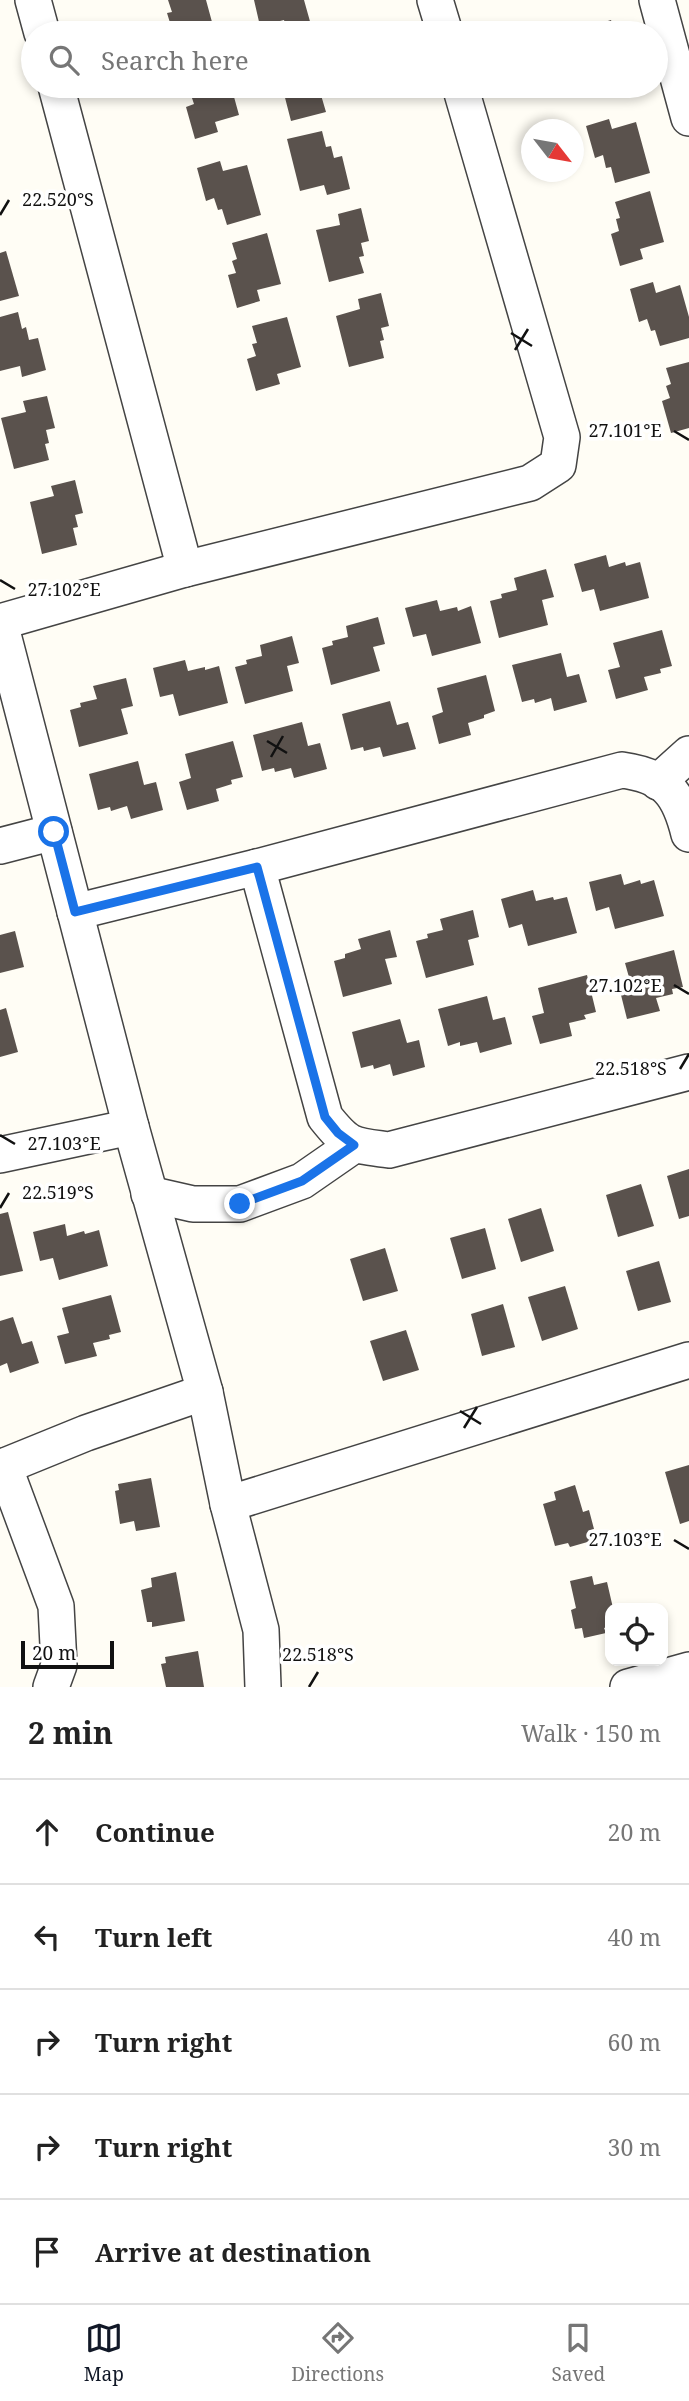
<!DOCTYPE html>
<html lang="en">
<head>
<meta charset="utf-8">
<style>
  body { margin:0; font-family:"Noto Serif",serif; background:#f2f2f2; color:#222 }
  .controls { position:absolute; right:21px; bottom:21px; display:grid; overflow:hidden; border-radius:14px; box-shadow:0 4px 10px #0003 }
  .controls button { width:63px; height:63px; display:grid; place-items:center; padding:0; border:0; border-bottom:2px solid #e0e0e0; background:#fff; color:#222; font:35px sans-serif }
  .compass { position:absolute; left:521px; top:119px; width:63px; height:63px; border-radius:50%; background:#fff; box-shadow:0 4px 10px #0003; rotate:121deg }
  .scale { position:absolute; left:21px; bottom:18px; width:93px; box-sizing:border-box; padding-left:7px; border:4px solid #111; border-top:0; font-size:19px; line-height:24px; white-space:nowrap; color:#111; -webkit-text-stroke:5px #fff; paint-order:stroke }
  .stop { position:absolute; width:21px; height:21px; margin:-16px; border:5px solid #1a73e8; border-radius:50%; background:#fff }
  .stop.end { background:#1a73e8; border-color:#fff; box-shadow:0 2px 7px #0008 }
  .list { margin:0; padding:0; list-style:none }
  h2 { display:flex; justify-content:space-between; align-items:center; height:91px; margin:0; padding:0 28px; font-size:30px }
  h2 small { font-size:23px; font-weight:400; color:#767676 }
  .list li { display:grid; grid-template-columns:46px 1fr auto; gap:21px; align-items:center; box-sizing:border-box; height:105px; padding:0 28px; border-top:2px solid #e0e0e0 }
  .list b { display:block; font-size:26px; white-space:nowrap }
  .list em { font-size:23px; font-style:normal; color:#767676 }
  .icon { flex:none; width:38px; height:38px; fill:none; stroke:currentColor; stroke-width:2; stroke-linecap:round; stroke-linejoin:round }
  .map { position:relative; flex:none; width:689px; height:1687px; overflow:hidden }
  .search { position:absolute; background:#fff; box-shadow:0 4px 10px #0003; left:21px; right:21px; top:21px; height:77px; display:flex; align-items:center; gap:18px; box-sizing:border-box; padding:0 24px; border-radius:38px; color:#767676; font-size:26px }
  .sheet { height:616px; background:#fff }
  nav { display:flex; justify-content:space-around; align-items:center; box-sizing:border-box; height:98px; border-top:2px solid #e0e0e0; background:#fff; font-size:19px; color:#767676 }
  nav a { display:grid; justify-items:center; gap:4px }
  nav .on { color:#111827 }
  .map>svg:first-child { display:block }
</style>
</head>
<body>
<div class="map">
<svg width="689" height="1687" viewBox="0 0 689 1687">
  <rect width="100%" height="100%" fill="#fffdf5"/>
  <g fill="#5a524d">
    <polygon points="168,0 206,0 215,33 164,33 163,28 171,26 167,13 172,12"/>
    <polygon points="254,0 304,0 311,25 287,31 284,20 260,26"/>
    <polygon points="611,20 615,33 577,33 576,31"/>
    <polygon points="194,86 231,86 239,115 215,122 218,132 195,139 186,107 194,104 190,92 195,91"/>
    <polygon points="282,86 324,86 326,94 321,95 326,112 291,121"/>
    <polygon points="578,86 603,86 604,88 581,95"/>
    <polygon points="609,119 612,129 636,122 650,173 615,183 611,167 606,168 603,155 595,158 586,126"/>
    <polygon points="322,131 326,147 331,146 334,158 342,156 350,189 327,195 324,185 300,191 287,139"/>
    <polygon points="220,161 223,171 247,165 261,215 227,225 222,209 218,210 214,198 206,201 197,168"/>
    <polygon points="650,191 664,242 640,249 643,259 620,266 611,234 619,231 616,219 620,218 615,202"/>
    <polygon points="361,208 369,241 361,243 364,256 359,257 364,273 329,282 316,230 340,225 338,214"/>
    <polygon points="267,233 281,284 257,290 260,301 237,308 228,275 236,273 232,261 237,259 232,243"/>
    <polygon points="6,251 19,296 0,301 0,253"/>
    <polygon points="653,282 656,293 680,285 689,317 689,338 660,346 655,330 651,331 647,319 639,322 630,289"/>
    <polygon points="381,293 389,326 381,328 384,340 380,341 384,358 349,367 336,316 360,309 358,299"/>
    <polygon points="18,312 22,329 26,327 29,340 38,338 46,370 22,377 20,366 0,371 0,317"/>
    <polygon points="287,317 301,367 277,374 280,384 256,391 247,359 256,356 252,344 257,343 252,326"/>
    <polygon points="689,362 689,428 671,433 662,401 670,398 666,386 671,384 666,368"/>
    <polygon points="47,396 55,428 46,430 49,443 45,444 49,460 14,469 1,418 26,412 23,401"/>
    <polygon points="75,480 83,513 75,515 78,527 73,528 77,545 42,554 30,502 54,496 51,486"/>
    <polygon points="606,555 609,567 625,562 626,566 640,562 649,598 600,611 594,589 582,592 574,564"/>
    <polygon points="546,569 554,597 542,600 548,625 499,638 490,601 502,598 501,594 517,590 514,578"/>
    <polygon points="437,600 440,611 457,607 458,611 471,606 481,643 432,656 426,634 413,637 405,608"/>
    <polygon points="378,617 385,644 373,647 380,671 331,685 322,648 333,645 332,641 348,637 346,626"/>
    <polygon points="662,630 672,666 660,669 661,673 644,677 648,690 616,699 608,670 620,667 613,643"/>
    <polygon points="292,636 299,663 287,666 293,691 245,704 235,667 247,664 246,660 262,656 260,645"/>
    <polygon points="561,653 567,677 579,674 587,702 554,711 551,698 535,703 534,699 522,702 512,665"/>
    <polygon points="185,660 188,671 205,667 205,670 219,666 228,703 179,716 173,694 160,697 153,668"/>
    <polygon points="486,675 495,711 484,715 484,718 468,723 471,735 439,744 432,716 443,712 437,688"/>
    <polygon points="126,678 133,706 121,709 128,734 79,747 70,710 81,707 80,703 97,699 93,686"/>
    <polygon points="390,701 397,725 408,722 416,749 383,757 380,747 364,751 363,747 351,750 342,714"/>
    <polygon points="302,722 308,746 320,743 327,769 294,778 291,768 275,772 274,768 262,771 253,735"/>
    <polygon points="233,741 243,777 231,780 232,784 216,789 219,801 187,810 179,782 191,778 185,754"/>
    <polygon points="138,761 144,785 156,782 163,810 131,819 127,806 111,811 110,807 98,810 89,774"/>
    <polygon points="621,874 624,885 640,880 641,884 654,880 664,916 615,929 609,907 596,911 589,882"/>
    <polygon points="533,890 536,901 553,897 554,900 567,897 577,933 528,946 522,924 509,928 501,899"/>
    <polygon points="473,910 479,937 468,940 474,965 426,978 416,941 428,938 427,934 443,930 440,919"/>
    <polygon points="390,930 397,957 385,959 392,984 343,997 334,961 345,958 345,954 361,949 358,939"/>
    <polygon points="15,931 24,967 0,973 0,935"/>
    <polygon points="674,950 683,987 672,989 673,994 656,998 660,1011 627,1019 620,991 632,988 625,963"/>
    <polygon points="587,975 596,1012 584,1015 586,1019 569,1023 572,1036 540,1044 532,1016 544,1013 538,988"/>
    <polygon points="487,996 493,1020 505,1017 512,1044 480,1053 477,1042 460,1046 460,1042 448,1046 438,1009"/>
    <polygon points="6,1008 18,1052 0,1057 0,1010"/>
    <polygon points="400,1019 407,1043 419,1040 425,1067 393,1076 390,1064 374,1069 373,1065 361,1068 352,1032"/>
    <polygon points="689,1169 689,1216 679,1219 667,1176"/>
    <polygon points="641,1184 654,1226 618,1237 606,1195"/>
    <polygon points="541,1208 554,1251 521,1262 508,1219"/>
    <polygon points="8,1212 23,1271 0,1276 0,1214"/>
    <polygon points="65,1224 67,1236 84,1231 85,1234 99,1230 108,1266 59,1280 53,1258 40,1261 33,1232"/>
    <polygon points="485,1228 496,1269 462,1279 450,1238"/>
    <polygon points="385,1248 398,1291 363,1301 350,1259"/>
    <polygon points="659,1261 671,1302 638,1311 626,1271"/>
    <polygon points="565,1286 578,1329 542,1341 528,1297"/>
    <polygon points="111,1295 121,1332 109,1335 110,1339 93,1343 97,1356 65,1364 57,1336 69,1333 62,1308"/>
    <polygon points="503,1304 515,1347 482,1356 471,1314"/>
    <polygon points="13,1317 22,1344 32,1341 39,1363 10,1373 7,1363 0,1366 0,1321"/>
    <polygon points="406,1330 419,1370 383,1381 370,1341"/>
    <polygon points="689,1465 689,1521 680,1524 665,1472"/>
    <polygon points="151,1478 160,1527 136,1531 134,1521 120,1524 115,1491 119,1490 118,1484"/>
    <polygon points="575,1485 583,1512 589,1510 594,1529 588,1531 591,1541 570,1547 568,1543 555,1546 543,1504 556,1500 554,1492"/>
    <polygon points="176,1572 185,1621 152,1627 152,1622 147,1622 141,1590 152,1587 151,1578"/>
    <polygon points="592,1576 594,1585 607,1582 613,1608 610,1608 610,1626 604,1628 606,1633 584,1638 582,1628 575,1629 571,1610 576,1608 570,1581"/>
    <polygon points="198,1651 204,1687 166,1687 161,1664 166,1663 165,1657"/>
  </g>
  <g fill="none" stroke-linecap="round" stroke-linejoin="round">
    <defs>
      <g id="minor">
        <polyline points="33,0 42,33"/>
        <polyline points="435,0 445,33"/>
        <polyline points="657,0 689,118"/>
        <polyline points="56,86 185,569"/>
        <polyline points="0,622 185,569 530,483 558,465 562,437 460,86"/>
        <polyline points="0,623 131,1127 205,1392 228,1504 261,1630 263,1687"/>
        <polyline points="658,782 689,754"/>
        <polyline points="0,846 54,832"/>
        <path d="M257,867L325,1117C349,1147 352,1145 389,1150L689,1072"/>
        <path d="M75,912L257,867L622,770C666,776 679,793 689,834"/>
        <polyline points="0,1155 131,1127"/>
        <polyline points="149,1194 193,1204 240,1204 302,1181 354,1145"/>
        <polyline points="4,1466 56,1606 59,1665 51,1687"/>
        <polyline points="0,1468 86,1433 205,1392"/>
        <polyline points="228,1504 689,1360"/>
        <polyline points="628,1687 689,1670"/>
      </g>
    </defs>
    <use href="#minor" stroke="#444" stroke-width="38"/>
    <use href="#minor" stroke="#fff" stroke-width="35"/>
  </g>
  <g fill="none" stroke-linecap="round" stroke-linejoin="round">
    <polyline stroke="#1a73e8" stroke-width="9" points="54,832 75,912 257,867 325,1117 338,1133 354,1145 302,1181 240,1204"/>
  </g>
  <path fill="none" stroke="#111" stroke-width="2.5" d="M0,215L9,200M511,333L532,346M515,350L528,329M674,431L689,440M0,580L15,589M267,741L287,753M271,757L283,736M674,985L689,994M680,1069L689,1054M0,1135L15,1144M0,1208L9,1193M460,1411L481,1424M464,1428L477,1407M674,1540L689,1549M309,1687L318,1672"/>
  <g font-size="18" text-anchor="middle" fill="#111" stroke="#fff" stroke-width="7" stroke-linejoin="round" paint-order="stroke">
    <text x="58" y="206">22.520°S</text>
    <text x="625" y="437">27.101°E</text>
    <text x="64" y="596">27.102°E</text>
    <text x="625" y="992">27.102°E</text>
    <text x="631" y="1075">22.518°S</text>
    <text x="64" y="1150">27.103°E</text>
    <text x="58" y="1199">22.519°S</text>
    <text x="625" y="1546">27.103°E</text>
    <text x="318" y="1661">22.518°S</text>
  </g>
</svg>
<div class="controls">
<button><svg class="icon" aria-label="locate" viewBox="0 0 24 24"><circle cx="12" cy="12" r="6"/><path d="M12 2v4M12 18v4M2 12h4M18 12h4"/></svg></button>
</div>
<svg class="compass" viewBox="-18 -18 36 36"><path d="M0-13l5 13h-10z" fill="#e53935"/><path d="M0 13l5-13h-10z" fill="#767676"/></svg>
<div class="scale">20 m</div>
<div class="stop" style="left:54px;top:832px"></div>
<div class="stop end" style="left:240px;top:1204px"></div>
<div class="search"><svg class="icon" aria-label="search" viewBox="0 0 24 24"><circle cx="10" cy="10" r="6"/><path d="M15 15l6 6"/></svg>Search here</div>
</div>
<section class="sheet">
<h2>2 min<small>Walk · 150 m</small></h2>
<ul class="list">
<li><svg class="icon" aria-label="ahead" viewBox="0 0 24 24"><path d="M12 20V5M6 11l6-6 6 6"/></svg><div><b>Continue</b></div><em>20 m</em></li>
<li><svg class="icon" aria-label="left" viewBox="0 0 24 24"><path d="M17 20v-9H6M10 6l-5 5 5 5"/></svg><div><b>Turn left</b></div><em>40 m</em></li>
<li><svg class="icon" aria-label="right" viewBox="0 0 24 24"><path d="M7 20v-9h11M14 6l5 5-5 5"/></svg><div><b>Turn right</b></div><em>60 m</em></li>
<li><svg class="icon" aria-label="right" viewBox="0 0 24 24"><path d="M7 20v-9h11M14 6l5 5-5 5"/></svg><div><b>Turn right</b></div><em>30 m</em></li>
<li><svg class="icon" aria-label="arrive" viewBox="0 0 24 24"><path d="M6 21V4h12l-3 4 3 4H6"/></svg><div><b>Arrive at destination</b></div></li>
</ul>
</section>
<nav>
<a class="on"><svg class="icon" aria-label="map" viewBox="0 0 24 24"><path d="M3 6l6-2 6 2 6-2v14l-6 2-6-2-6 2zM9 4v14M15 6v14"/></svg>Map</a>
<a><svg class="icon" aria-label="directions" viewBox="0 0 24 24"><path d="M12 3l9 9-9 9-9-9zM9 14v-3h6M13 9l2 2-2 2"/></svg>Directions</a>
<a><svg class="icon" aria-label="saved" viewBox="0 0 24 24"><path d="M7 4h10v16l-5-4-5 4z"/></svg>Saved</a>
</nav>
</body>
</html>
